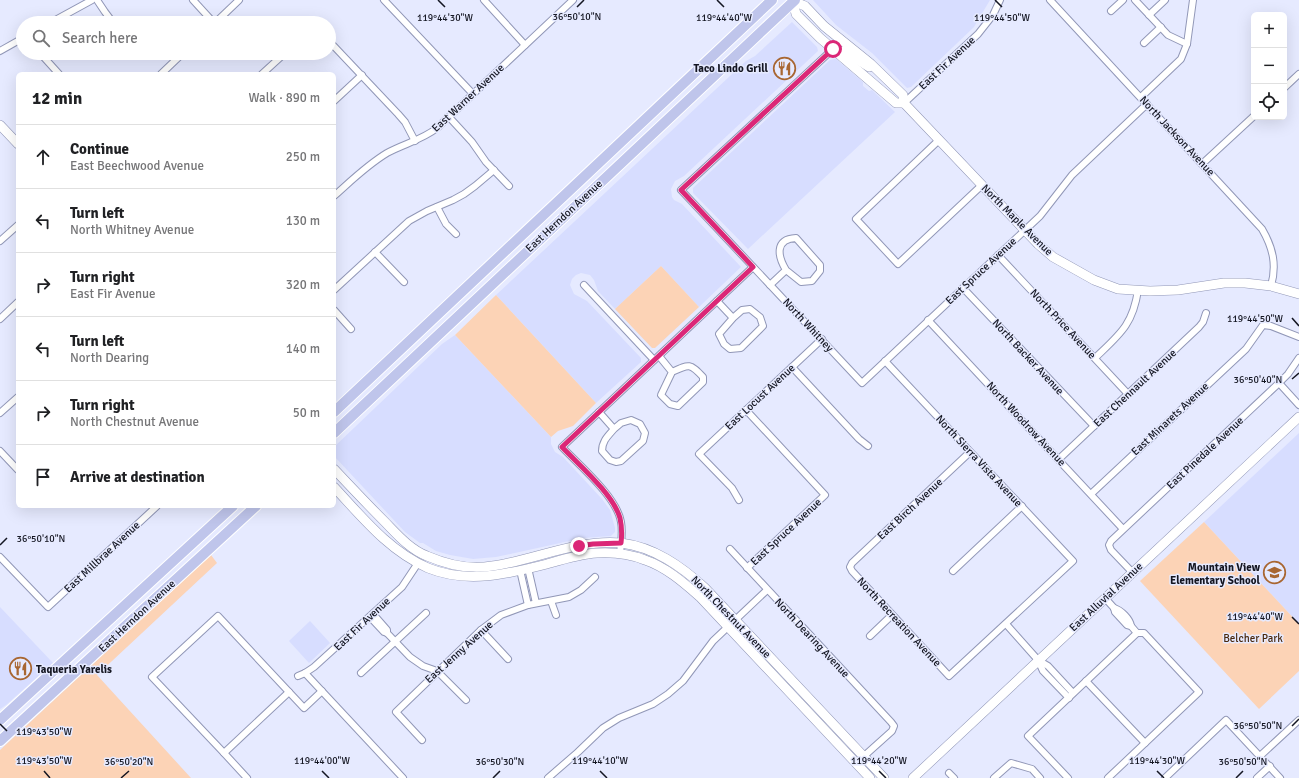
<!DOCTYPE html>
<html lang="en">
<head>
<meta charset="utf-8">
<style>
  body { margin:0; font-family:Signika,sans-serif; background:#f6f6f6; color:#202124 }
  .controls { position:absolute; right:12px; top:12px; display:grid; overflow:hidden; border-radius:6px; box-shadow:0 4px 16px #0002 }
  .controls button { width:36px; height:36px; display:grid; place-items:center; padding:0; border:0; border-bottom:1px solid #e0e0e0; background:#fff; color:#202124; font:20px sans-serif }
  .stop { position:absolute; width:12px; height:12px; margin:-9px; border:3px solid #db2777; border-radius:50%; background:#fff }
  .stop.end { background:#db2777; border-color:#fff; box-shadow:0 1px 4px #0008 }
  .list { margin:0; padding:0; list-style:none }
  h2 { display:flex; justify-content:space-between; align-items:center; height:52px; margin:0; padding:0 16px; font-size:17px }
  h2 small { font-size:13px; font-weight:400; color:#757577 }
  .list li { display:grid; grid-template-columns:26px 1fr auto; gap:12px; align-items:center; box-sizing:border-box; height:64px; padding:0 16px; border-top:1px solid #e0e0e0 }
  .list b { display:block; font-size:15px; white-space:nowrap }
  .list p { margin:0; font-size:13px; white-space:nowrap; color:#757577 }
  .list em { font-size:13px; font-style:normal; color:#757577 }
  .icon { flex:none; width:22px; height:22px; fill:none; stroke:currentColor; stroke-width:2; stroke-linecap:round; stroke-linejoin:round }
  .map { position:relative; flex:none; width:1299px; height:778px; overflow:hidden }
  .search { position:absolute; background:#fff; box-shadow:0 4px 16px #0002; left:16px; top:16px; width:320px; height:44px; display:flex; align-items:center; gap:10px; box-sizing:border-box; padding:0 14px; border-radius:22px; color:#757577; font-size:15px }
  .panel { position:absolute; background:#fff; box-shadow:0 4px 16px #0002; left:16px; top:72px; width:320px; height:436px; border-radius:6px }
  .map>svg:first-child { display:block }
</style>
</head>
<body>
<div class="map">
<svg width="1299" height="778" viewBox="0 0 1299 778">
  <rect width="100%" height="100%" fill="#e6eaff"/>
  <g fill="#d7ddff">
    <polygon points="813,0 990,0 974,27 911,87 907,88 872,53 836,25"/>
    <polygon points="792,22 817,47 818,51 684,176 675,181 671,189 672,197 674,200 682,204 741,267 699,307 661,266 615,309 598,291 594,280 590,275 581,273 576,275 572,279 570,285 574,294 587,301 641,358 641,362 596,403 496,295 746,61 755,56"/>
    <polygon points="836,59 863,82 863,86 869,91 872,90 895,112 748,249 693,193 693,188 830,60"/>
    <polygon points="455,335 551,437 551,444 555,452 563,457 602,499 610,510 615,528 615,532 611,536 583,538 496,557 473,559 450,555 436,551 423,543 420,543 405,532 334,456 334,447 442,344"/>
    <polygon points="1299,433 1299,624 1204,522"/>
    <polygon points="0,607 53,663 6,705 0,709"/>
    <polygon points="310,621 330,643 309,663 289,641"/>
  </g>
  <g fill="#fcd3b6">
    <polygon points="661,266 699,307 655,348 652,348 615,309"/>
    <polygon points="496,295 596,403 573,426 558,431 551,437 455,335"/>
    <polygon points="1204,522 1299,624 1299,671 1259,709 1140,581"/>
    <polygon points="211,555 217,563 97,675 191,778 0,778 0,750"/>
  </g>
  <g fill="none" stroke-linecap="round" stroke-linejoin="round">
    <defs>
      <g id="street">
        <polyline points="97,0 105,12 111,20"/>
        <polyline points="193,0 214,23"/>
        <polyline points="384,0 473,94"/>
        <polyline points="484,0 525,45"/>
        <path d="M1050,0L1262,229C1273,248 1277,265 1271,286"/>
        <polyline points="1135,0 1168,35 1187,44"/>
        <polyline points="1111,11 1123,0"/>
        <polyline points="1149,15 1165,0"/>
        <polyline points="50,23 92,0"/>
        <polyline points="215,23 239,0"/>
        <polyline points="329,41 398,114 405,122 415,141"/>
        <polyline points="1144,43 1161,27"/>
        <polyline points="833,49 681,190 862,383 1040,216 1072,175 1147,104"/>
        <polyline points="0,51 23,38"/>
        <polyline points="40,53 59,74"/>
        <polyline points="161,74 183,53"/>
        <polyline points="262,74 285,53"/>
        <polyline points="1284,88 1299,74"/>
        <polyline points="1141,97 1181,59 1187,44 1193,0"/>
        <polyline points="334,101 362,75"/>
        <polyline points="904,103 978,34 993,15 1000,0"/>
        <polyline points="449,117 472,142 486,162 509,186"/>
        <polyline points="939,140 856,219 898,264 982,185"/>
        <polyline points="1202,164 1254,116"/>
        <path d="M334,196C351,181 367,165 387,153C403,144 422,140 437,128L573,0"/>
        <polyline points="437,207 446,224 456,234"/>
        <polyline points="0,241 18,225"/>
        <polyline points="375,252 404,282"/>
        <polyline points="998,255 1128,394"/>
        <polyline points="584,285 654,360"/>
        <path d="M770,285L786,270L801,282L812,281L820,271V265L796,238C774,239 778,257 786,270"/>
        <polyline points="963,288 1094,426"/>
        <polyline points="334,290 409,221 427,211 453,200 464,194 475,186 494,170"/>
        <polyline points="717,301 733,318 742,310 750,309 760,317 763,326 741,348 730,349 724,344 719,334 733,318"/>
        <polyline points="334,310 351,329"/>
        <polyline points="0,319 18,302"/>
        <polyline points="928,320 1123,529"/>
        <path d="M659,356L672,372C689,364 690,363 703,377V382L678,406L670,404L661,395L672,372"/>
        <path d="M1095,358C1119,335 1133,325 1138,290"/>
        <polyline points="885,361 1073,561 949,676 852,571 850,567 852,563 970,452"/>
        <polyline points="792,367 859,439 868,446"/>
        <polyline points="1279,383 1299,405"/>
        <polyline points="746,410 825,495 747,568"/>
        <path d="M599,412L614,429L621,423L631,420L640,424L645,433L643,441L621,461L616,462L610,460L602,451C602,441 608,436 614,429"/>
        <polyline points="0,413 18,397"/>
        <polyline points="0,451 18,470"/>
        <polyline points="1059,459 1199,327 1203,322 1206,313"/>
        <polyline points="1091,494 1246,349 1263,325 1271,326 1299,337"/>
        <polyline points="739,500 732,488 699,454 822,339"/>
        <polyline points="730,549 891,722 894,726 892,731 863,757"/>
        <path d="M620,553C621,543 623,533 621,522C617,497 579,465 562,447L753,267"/>
        <polyline points="0,557 48,607 157,506"/>
        <polyline points="528,568 536,603"/>
        <polyline points="520,570 528,605"/>
        <polyline points="953,571 1022,506"/>
        <polyline points="1133,573 1111,550 1109,545 1111,541 1279,383 1288,374 1299,358"/>
        <polyline points="1105,598 1114,608 1115,612 1127,625 1131,626 1137,633"/>
        <polyline points="551,601 556,615"/>
        <path d="M1114,608C1121,610 1130,619 1131,626"/>
        <polyline points="370,617 384,632 387,633 387,630 373,614"/>
        <polyline points="1006,624 1038,660 1048,666 1073,693"/>
        <polyline points="481,630 508,659"/>
        <polyline points="387,633 410,657 423,666 437,671 466,700"/>
        <polyline points="870,636 892,615"/>
        <polyline points="1038,660 1043,671 1069,698"/>
        <polyline points="305,673 403,778"/>
        <polyline points="361,673 426,613"/>
        <polyline points="298,676 305,673 314,667 402,587 418,563"/>
        <polyline points="1086,681 1145,743"/>
        <polyline points="422,740 396,712 481,630 501,615 528,605 569,597 581,590 595,577"/>
        <polyline points="224,753 152,677 218,616 289,692"/>
        <polyline points="1260,756 1299,720"/>
        <polyline points="949,773 954,778"/>
        <polyline points="247,778 224,753 289,692 304,708 322,691"/>
        <polyline points="548,778 578,752 603,728 619,718 653,704 668,694 683,681 713,641 767,590"/>
        <polyline points="994,778 1011,763 1032,769 1040,778"/>
        <polyline points="1068,778 1028,736 1137,633 1144,633 1199,692 1108,778"/>
        <polyline points="1165,778 1226,720 1280,778"/>
        <polyline points="1257,778 1270,766"/>
      </g>
      <g id="secondary">
        <polyline points="793,1 805,6 824,26 871,64 903,95 904,103 1038,244 1053,257 1094,280 1118,289 1150,291 1178,290 1224,283 1245,283 1271,286 1299,294"/>
        <polyline points="793,1 796,14 820,38 896,103 904,103"/>
        <polyline points="844,51 869,67"/>
        <polyline points="0,125 18,144"/>
        <path d="M334,469C350,486 366,503 383,520C396,533 409,549 427,556C448,565 470,570 492,566C535,560 577,539 621,543C654,547 681,566 705,588L884,778"/>
        <path d="M334,487C362,517 389,551 428,568C467,584 508,574 547,564C564,559 580,554 597,553C614,552 630,554 645,560C666,567 684,583 700,597L870,778"/>
        <polyline points="913,778 1299,417"/>
      </g>
      <g id="primary">
        <polyline points="334,412 772,0"/>
        <polyline points="334,433 795,0"/>
        <polyline points="0,720 233,506"/>
        <polyline points="0,741 256,506"/>
      </g>
    </defs>
    <use href="#street" stroke="#9197b7" stroke-width="8"/>
    <use href="#secondary" stroke="#9197b7" stroke-width="10"/>
    <use href="#primary" stroke="#fff" stroke-width="12"/>
    <use href="#street" stroke="#fff" stroke-width="6"/>
    <use href="#secondary" stroke="#fff" stroke-width="9"/>
    <use href="#primary" stroke="#bfc5eb" stroke-width="10"/>
  </g>
  <g fill="none" stroke-linecap="round" stroke-linejoin="round">
    <path stroke="#db2777" stroke-width="5" d="M579,546L593,544L621,543C622,535 622,527 620,518C613,494 579,465 562,447L753,267L681,190L833,49"/>
  </g>
  <path fill="none" stroke="#141622" stroke-width="1.5" d="M438,0L445,7M717,0L724,7M995,0L1002,7M577,7L584,0M1292,318L1299,326M1292,379L1299,373M0,545L7,538M1292,617L1299,624M0,724L7,731M1292,726L1299,719M44,771L50,778M322,771L329,778M600,771L607,778M879,771L886,778M1157,771L1164,778M121,778L129,771M493,778L500,771M1236,778L1243,771"/>
  <defs>
    <symbol id="restaurant-ring" viewBox="-11 -11 22 22"><circle r="9.5" fill="#e6eaff" stroke="#a86632" stroke-width="1.5"/><path d="M-5-6h1v4h1v-4h1v4h1v-4h1v5L-1.5 .5V6h-2V.5L-5-1ZM5-6V6H3V1.5H1.5Q1.5-4 5-6Z" fill="#a86632"/></symbol>
    <symbol id="school-ring" viewBox="-11 -11 22 22"><circle r="9.5" fill="#e6eaff" stroke="#a86632" stroke-width="1.5"/><path d="M0-5L7-2L0 1L-7-2ZM-4 1L0 2.5L4 1V4Q0 6-4 4Z" fill="#a86632"/></symbol>
  </defs>
  <g fill-rule="evenodd">
    <use href="#restaurant-ring" x="772" y="56" width="25" height="25"/>
    <use href="#school-ring" x="1262" y="560" width="25" height="25"/>
    <use href="#restaurant-ring" x="8" y="656" width="25" height="25"/>
  </g>
  <g text-anchor="middle" dominant-baseline="central" stroke-width="3" stroke-linejoin="round" paint-order="stroke">
    <g font-size="11" fill="#141622" stroke="#e6eaff">
      <text transform="translate(947 63) rotate(-43)">East Fir Avenue</text>
      <text transform="translate(468 98) rotate(-43)">East Warner Avenue</text>
      <text transform="translate(1177 136) rotate(47)">North Jackson Avenue</text>
      <text transform="translate(564 216) rotate(-43)">East Herndon Avenue</text>
      <text transform="translate(1017 220) rotate(45)">North Maple Avenue</text>
      <text transform="translate(981 271) rotate(-43)">East Spruce Avenue</text>
      <text transform="translate(1063 324) rotate(47)">North Price Avenue</text>
      <text transform="translate(808 325) rotate(47)">North Whitney</text>
      <text transform="translate(1028 357) rotate(47)">North Backer Avenue</text>
      <text transform="translate(1135 388) rotate(-43)">East Chennault Avenue</text>
      <text transform="translate(760 397) rotate(-43)">East Locust Avenue</text>
      <text transform="translate(1170 419) rotate(-43)">East Minarets Avenue</text>
      <text transform="translate(1026 424) rotate(47)">North Woodrow Avenue</text>
      <text transform="translate(1205 453) rotate(-43)">East Pinedale Avenue</text>
      <text transform="translate(979 461) rotate(47)">North Sierra Vista Avenue</text>
      <text transform="translate(910 509) rotate(-43)">East Birch Avenue</text>
      <text transform="translate(786 532) rotate(-43)">East Spruce Avenue</text>
      <text transform="translate(102 557) rotate(-43)">East Millbrae Avenue</text>
      <text transform="translate(1106 597) rotate(-43)">East Alluvial Avenue</text>
      <text transform="translate(137 616) rotate(-43)">East Herndon Avenue</text>
      <text transform="translate(731 617) rotate(46)">North Chestnut Avenue</text>
      <text transform="translate(899 622) rotate(47)">North Recreation Avenue</text>
      <text transform="translate(362 624) rotate(-43)">East Fir Avenue</text>
      <text transform="translate(812 638) rotate(47)">North Dearing Avenue</text>
      <text transform="translate(459 652) rotate(-42)">East Jenny Avenue</text>
    </g>
    <g font-size="11" font-weight="bold" fill="#141622" stroke="#e6eaff" text-anchor="end">
      <text x="768" y="68">Taco Lindo Grill</text>
      <text x="1260" y="567">Mountain View<tspan x="1260" dy="13">Elementary School</tspan></text>
      <text x="36" y="669" text-anchor="start">Taqueria Yarelis</text>
    </g>
    <g font-size="11" fill="#49280d" stroke="#e6eaff">
      <text x="1253" y="638">Belcher Park</text>
    </g>
  </g>
  <g font-size="10" text-anchor="middle" fill="#141622" stroke="#e6eaff" stroke-width="3" stroke-linejoin="round" paint-order="stroke">
    <text x="577" y="20">36°50'10"N</text>
    <text x="445" y="21">119°44'30"W</text>
    <text x="724" y="21">119°44'40"W</text>
    <text x="1002" y="21">119°44'50"W</text>
    <text x="1255" y="322">119°44'50"W</text>
    <text x="1258" y="383">36°50'40"N</text>
    <text x="41" y="542">36°50'10"N</text>
    <text x="1255" y="620">119°44'40"W</text>
    <text x="1258" y="729">36°50'50"N</text>
    <text x="44" y="735">119°43'50"W</text>
    <text x="44" y="764">119°43'50"W</text>
    <text x="322" y="764">119°44'00"W</text>
    <text x="600" y="764">119°44'10"W</text>
    <text x="879" y="764">119°44'20"W</text>
    <text x="1157" y="764">119°44'30"W</text>
    <text x="129" y="765">36°50'20"N</text>
    <text x="500" y="765">36°50'30"N</text>
    <text x="1243" y="765">36°50'50"N</text>
  </g>
</svg>
<div class="controls">
<button>+</button>
<button>−</button>
<button><svg class="icon" aria-label="locate" viewBox="0 0 24 24"><circle cx="12" cy="12" r="6"/><path d="M12 2v4M12 18v4M2 12h4M18 12h4"/></svg></button>
</div>
<div class="stop" style="left:833px;top:49px"></div>
<div class="stop end" style="left:579px;top:546px"></div>
<div class="search"><svg class="icon" aria-label="search" viewBox="0 0 24 24"><circle cx="10" cy="10" r="6"/><path d="M15 15l6 6"/></svg>Search here</div>
<section class="panel">
<h2>12 min<small>Walk · 890 m</small></h2>
<ul class="list">
<li><svg class="icon" aria-label="ahead" viewBox="0 0 24 24"><path d="M12 20V5M6 11l6-6 6 6"/></svg><div><b>Continue</b><p>East Beechwood Avenue</p></div><em>250 m</em></li>
<li><svg class="icon" aria-label="left" viewBox="0 0 24 24"><path d="M17 20v-9H6M10 6l-5 5 5 5"/></svg><div><b>Turn left</b><p>North Whitney Avenue</p></div><em>130 m</em></li>
<li><svg class="icon" aria-label="right" viewBox="0 0 24 24"><path d="M7 20v-9h11M14 6l5 5-5 5"/></svg><div><b>Turn right</b><p>East Fir Avenue</p></div><em>320 m</em></li>
<li><svg class="icon" aria-label="left" viewBox="0 0 24 24"><path d="M17 20v-9H6M10 6l-5 5 5 5"/></svg><div><b>Turn left</b><p>North Dearing</p></div><em>140 m</em></li>
<li><svg class="icon" aria-label="right" viewBox="0 0 24 24"><path d="M7 20v-9h11M14 6l5 5-5 5"/></svg><div><b>Turn right</b><p>North Chestnut Avenue</p></div><em>50 m</em></li>
<li><svg class="icon" aria-label="arrive" viewBox="0 0 24 24"><path d="M6 21V4h12l-3 4 3 4H6"/></svg><div><b>Arrive at destination</b></div></li>
</ul>
</section>
</div>
</body>
</html>
